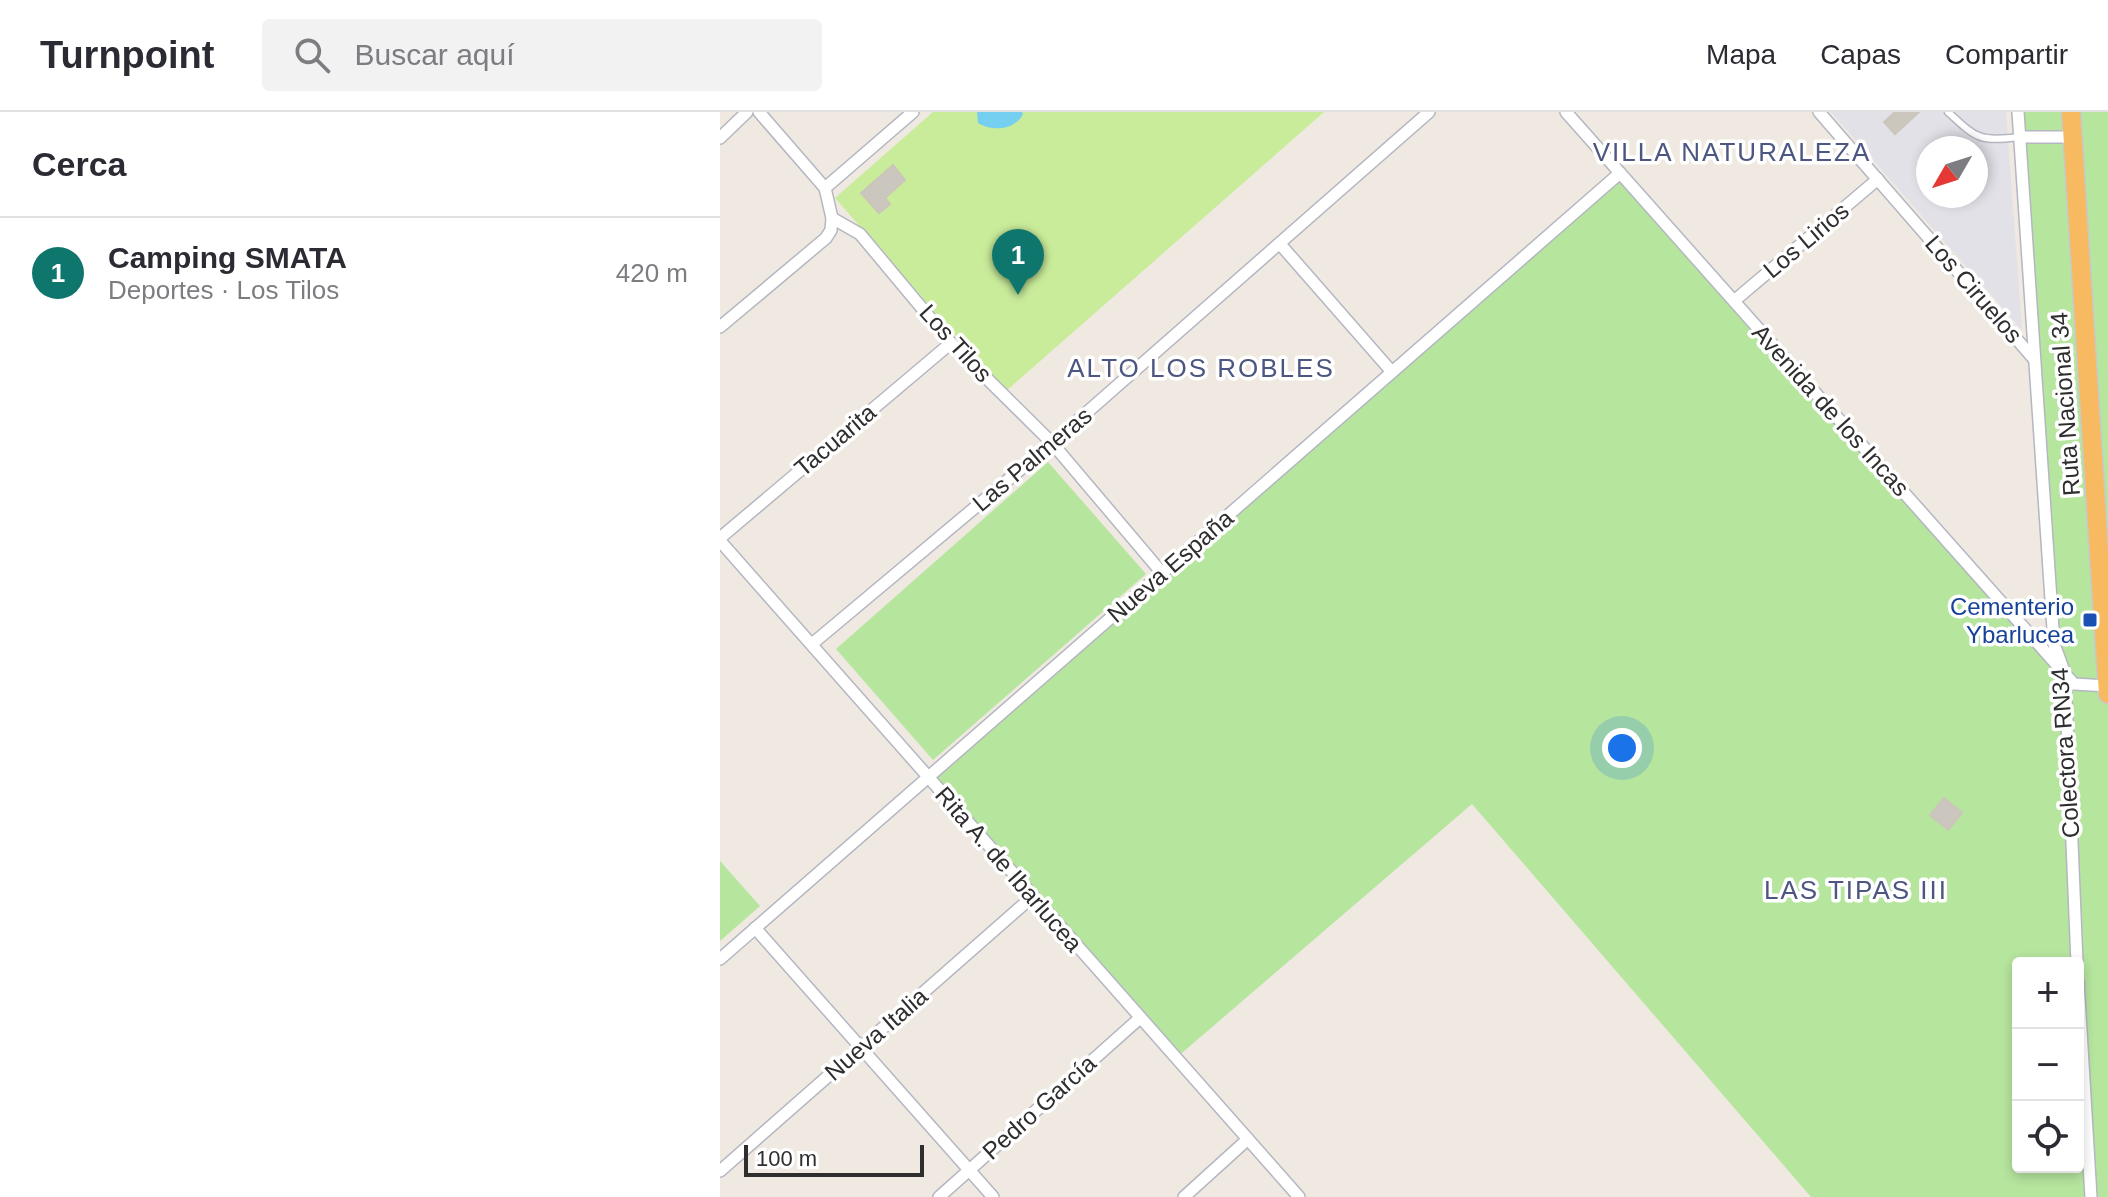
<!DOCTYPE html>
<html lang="es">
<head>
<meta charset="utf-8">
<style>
  body { margin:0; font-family:Helvetica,sans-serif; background:#f2f2f3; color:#2b2b33 }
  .controls { position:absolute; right:24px; bottom:24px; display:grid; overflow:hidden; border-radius:8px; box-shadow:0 4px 12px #0003 }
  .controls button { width:72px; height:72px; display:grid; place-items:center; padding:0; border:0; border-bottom:2px solid #e1e1e2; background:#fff; color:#2b2b33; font:40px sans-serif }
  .compass { position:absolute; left:1196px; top:24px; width:72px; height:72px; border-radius:50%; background:#fff; box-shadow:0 4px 12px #0003; rotate:231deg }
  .scale { position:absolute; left:24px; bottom:20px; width:180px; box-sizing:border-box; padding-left:8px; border:4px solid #2e2e2e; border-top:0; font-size:22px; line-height:28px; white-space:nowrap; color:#2e2e2e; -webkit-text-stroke:6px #fff; paint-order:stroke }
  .you { position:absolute; left:902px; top:636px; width:28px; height:28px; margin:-20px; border:6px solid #fff; border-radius:50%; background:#1a73e8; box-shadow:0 0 0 12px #1a73e833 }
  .badge { display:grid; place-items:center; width:52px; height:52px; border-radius:50%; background:#0f766e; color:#fff; font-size:26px; font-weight:700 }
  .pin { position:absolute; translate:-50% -66px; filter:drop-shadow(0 2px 4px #0008) }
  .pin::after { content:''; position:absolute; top:42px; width:28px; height:24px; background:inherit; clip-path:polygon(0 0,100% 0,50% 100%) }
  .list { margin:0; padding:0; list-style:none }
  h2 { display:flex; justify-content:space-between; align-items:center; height:104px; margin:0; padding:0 32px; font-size:34px }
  h2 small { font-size:26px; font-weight:400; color:#7c7c81 }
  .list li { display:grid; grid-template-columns:52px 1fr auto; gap:24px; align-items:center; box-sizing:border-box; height:112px; padding:0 32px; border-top:2px solid #e1e1e2 }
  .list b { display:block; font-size:30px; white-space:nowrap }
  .list p { margin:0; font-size:26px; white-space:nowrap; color:#7c7c81 }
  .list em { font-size:26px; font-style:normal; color:#7c7c81 }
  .icon { flex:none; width:44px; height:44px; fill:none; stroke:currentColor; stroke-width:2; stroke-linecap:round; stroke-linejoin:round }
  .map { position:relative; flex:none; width:1388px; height:1085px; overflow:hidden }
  header { display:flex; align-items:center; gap:48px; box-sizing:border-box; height:112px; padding:0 40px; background:#fff; border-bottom:2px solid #e1e1e2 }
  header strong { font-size:38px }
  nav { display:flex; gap:44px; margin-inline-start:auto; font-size:28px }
  .search { width:560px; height:72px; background:#f2f2f3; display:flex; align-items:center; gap:20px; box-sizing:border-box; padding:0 28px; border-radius:8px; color:#7c7c81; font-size:30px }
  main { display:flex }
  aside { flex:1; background:#fff }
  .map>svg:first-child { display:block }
</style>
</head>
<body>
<header>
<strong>Turnpoint</strong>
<div class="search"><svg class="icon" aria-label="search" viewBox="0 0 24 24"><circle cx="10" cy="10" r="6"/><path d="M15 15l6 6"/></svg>Buscar aquí</div>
<nav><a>Mapa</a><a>Capas</a><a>Compartir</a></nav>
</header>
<main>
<aside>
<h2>Cerca<small></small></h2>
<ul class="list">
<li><span class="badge">1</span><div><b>Camping SMATA</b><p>Deportes · Los Tilos</p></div><em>420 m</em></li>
</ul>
</aside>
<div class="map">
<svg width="1388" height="1085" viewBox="0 0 1388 1085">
  <rect width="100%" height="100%" fill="#efe9e1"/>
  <path fill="#e3e1e8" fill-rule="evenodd" d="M1111,0H1286L1302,218ZM1208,36H1256V84H1208Z"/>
  <g fill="#b6e59e" fill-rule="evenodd">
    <path d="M1298,0H1388V1085H1091L752,692L456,946L209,665L900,61L1343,560L1334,532ZM1298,851H1358V1055H1298Z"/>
    <polygon points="328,350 426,462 213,648 116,537"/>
    <polygon points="0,749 40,794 0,829"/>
  </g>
  <polygon fill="#c9ec9a" points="213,0 604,0 285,280 115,86"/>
  <path fill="#75cff0" d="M257,0H302L303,2C295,18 272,20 258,11Z"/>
  <g fill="#cbc7bf" stroke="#cbc5ba" stroke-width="2">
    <polygon points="1175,0 1199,0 1175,22 1164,10"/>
    <polygon points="173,53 185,68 165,86 170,92 159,101 141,81"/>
    <polygon points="1224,686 1242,701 1228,718 1210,703"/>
  </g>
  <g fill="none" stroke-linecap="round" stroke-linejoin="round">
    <defs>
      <path id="service" d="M1228,0C1256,26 1259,30 1299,25"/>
      <g id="minor">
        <polyline points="846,0 1345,562 1354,572 1388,574"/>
        <polyline points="1099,0 1313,246"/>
        <polyline points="1298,0 1334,532 1345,562 1357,851"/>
        <polyline points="1299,25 1352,25"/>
        <polyline points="0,26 27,0"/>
        <polyline points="105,76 193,0"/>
        <polyline points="112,106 140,122 231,231 332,331 442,461"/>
        <polyline points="560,132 672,260"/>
        <polyline points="1014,189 1158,67"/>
        <polyline points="0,215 106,126 111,118 112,106 105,76 39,0"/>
        <polyline points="0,426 231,231"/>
        <polyline points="0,429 579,1085"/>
        <polyline points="92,532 332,331 709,0"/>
        <polyline points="35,816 273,1085"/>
        <polyline points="0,847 900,61"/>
        <polyline points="1358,869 1371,1085"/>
        <polyline points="0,1059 312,785"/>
        <polyline points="219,1085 420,906"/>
        <polyline points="464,1085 528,1027"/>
      </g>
      <polyline id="trunk" points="1351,0 1388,582"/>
    </defs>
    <use href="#service" stroke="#b4b7c1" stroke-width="9"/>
    <use href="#minor" stroke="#b4b7c1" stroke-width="14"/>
    <use href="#trunk" stroke="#c9c9c9" stroke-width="21"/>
    <use href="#service" stroke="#fff" stroke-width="6"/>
    <use href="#minor" stroke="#fff" stroke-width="11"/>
    <use href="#trunk" stroke="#f8ba60" stroke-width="18"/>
  </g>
  <rect fill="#1a4fb4" stroke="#fff" stroke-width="3" x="1362" y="500" width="16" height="16" rx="4"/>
  <g text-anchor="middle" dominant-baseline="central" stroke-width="7" stroke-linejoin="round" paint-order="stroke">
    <g font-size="24" fill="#2e2e2e" stroke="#fff">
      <text transform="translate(1086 128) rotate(-40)">Los Lirios</text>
      <text transform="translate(1254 177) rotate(49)">Los Ciruelos</text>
      <text transform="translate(236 231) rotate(48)">Los Tilos</text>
      <text transform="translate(1345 292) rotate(-94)">Ruta Nacional 34</text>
      <text transform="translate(1111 298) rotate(48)">Avenida de los Incas</text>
      <text transform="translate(115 328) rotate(-40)">Tacuarita</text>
      <text transform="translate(312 347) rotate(-40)">Las Palmeras</text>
      <text transform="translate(450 454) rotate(-41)">Nueva España</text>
      <text transform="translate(1345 641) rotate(-94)">Colectora RN34</text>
      <text transform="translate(289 757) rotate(49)">Rita A. de Ibarlucea</text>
      <text transform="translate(156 922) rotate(-41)">Nueva Italia</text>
      <text transform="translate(319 995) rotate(-42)">Pedro García</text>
    </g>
    <g font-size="24" fill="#164399" stroke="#fff" text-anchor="end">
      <text x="1354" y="494">Cementerio<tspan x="1354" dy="28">Ybarlucea</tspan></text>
    </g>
    <g font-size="26" letter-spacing="2" fill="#4d5680" stroke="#fff">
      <text x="1012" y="40">VILLA NATURALEZA</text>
      <text x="481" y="256">ALTO LOS ROBLES</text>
      <text x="1136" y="778">LAS TIPAS III</text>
    </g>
  </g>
</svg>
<div class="controls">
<button>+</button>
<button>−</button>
<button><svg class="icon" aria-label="locate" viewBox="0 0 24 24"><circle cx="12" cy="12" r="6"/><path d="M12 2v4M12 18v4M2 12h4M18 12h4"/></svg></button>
</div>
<svg class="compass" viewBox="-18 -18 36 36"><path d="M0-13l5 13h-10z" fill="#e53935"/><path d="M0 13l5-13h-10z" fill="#7c7c81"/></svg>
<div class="scale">100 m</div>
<div class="you"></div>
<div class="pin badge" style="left:298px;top:183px">1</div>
</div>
</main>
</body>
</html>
